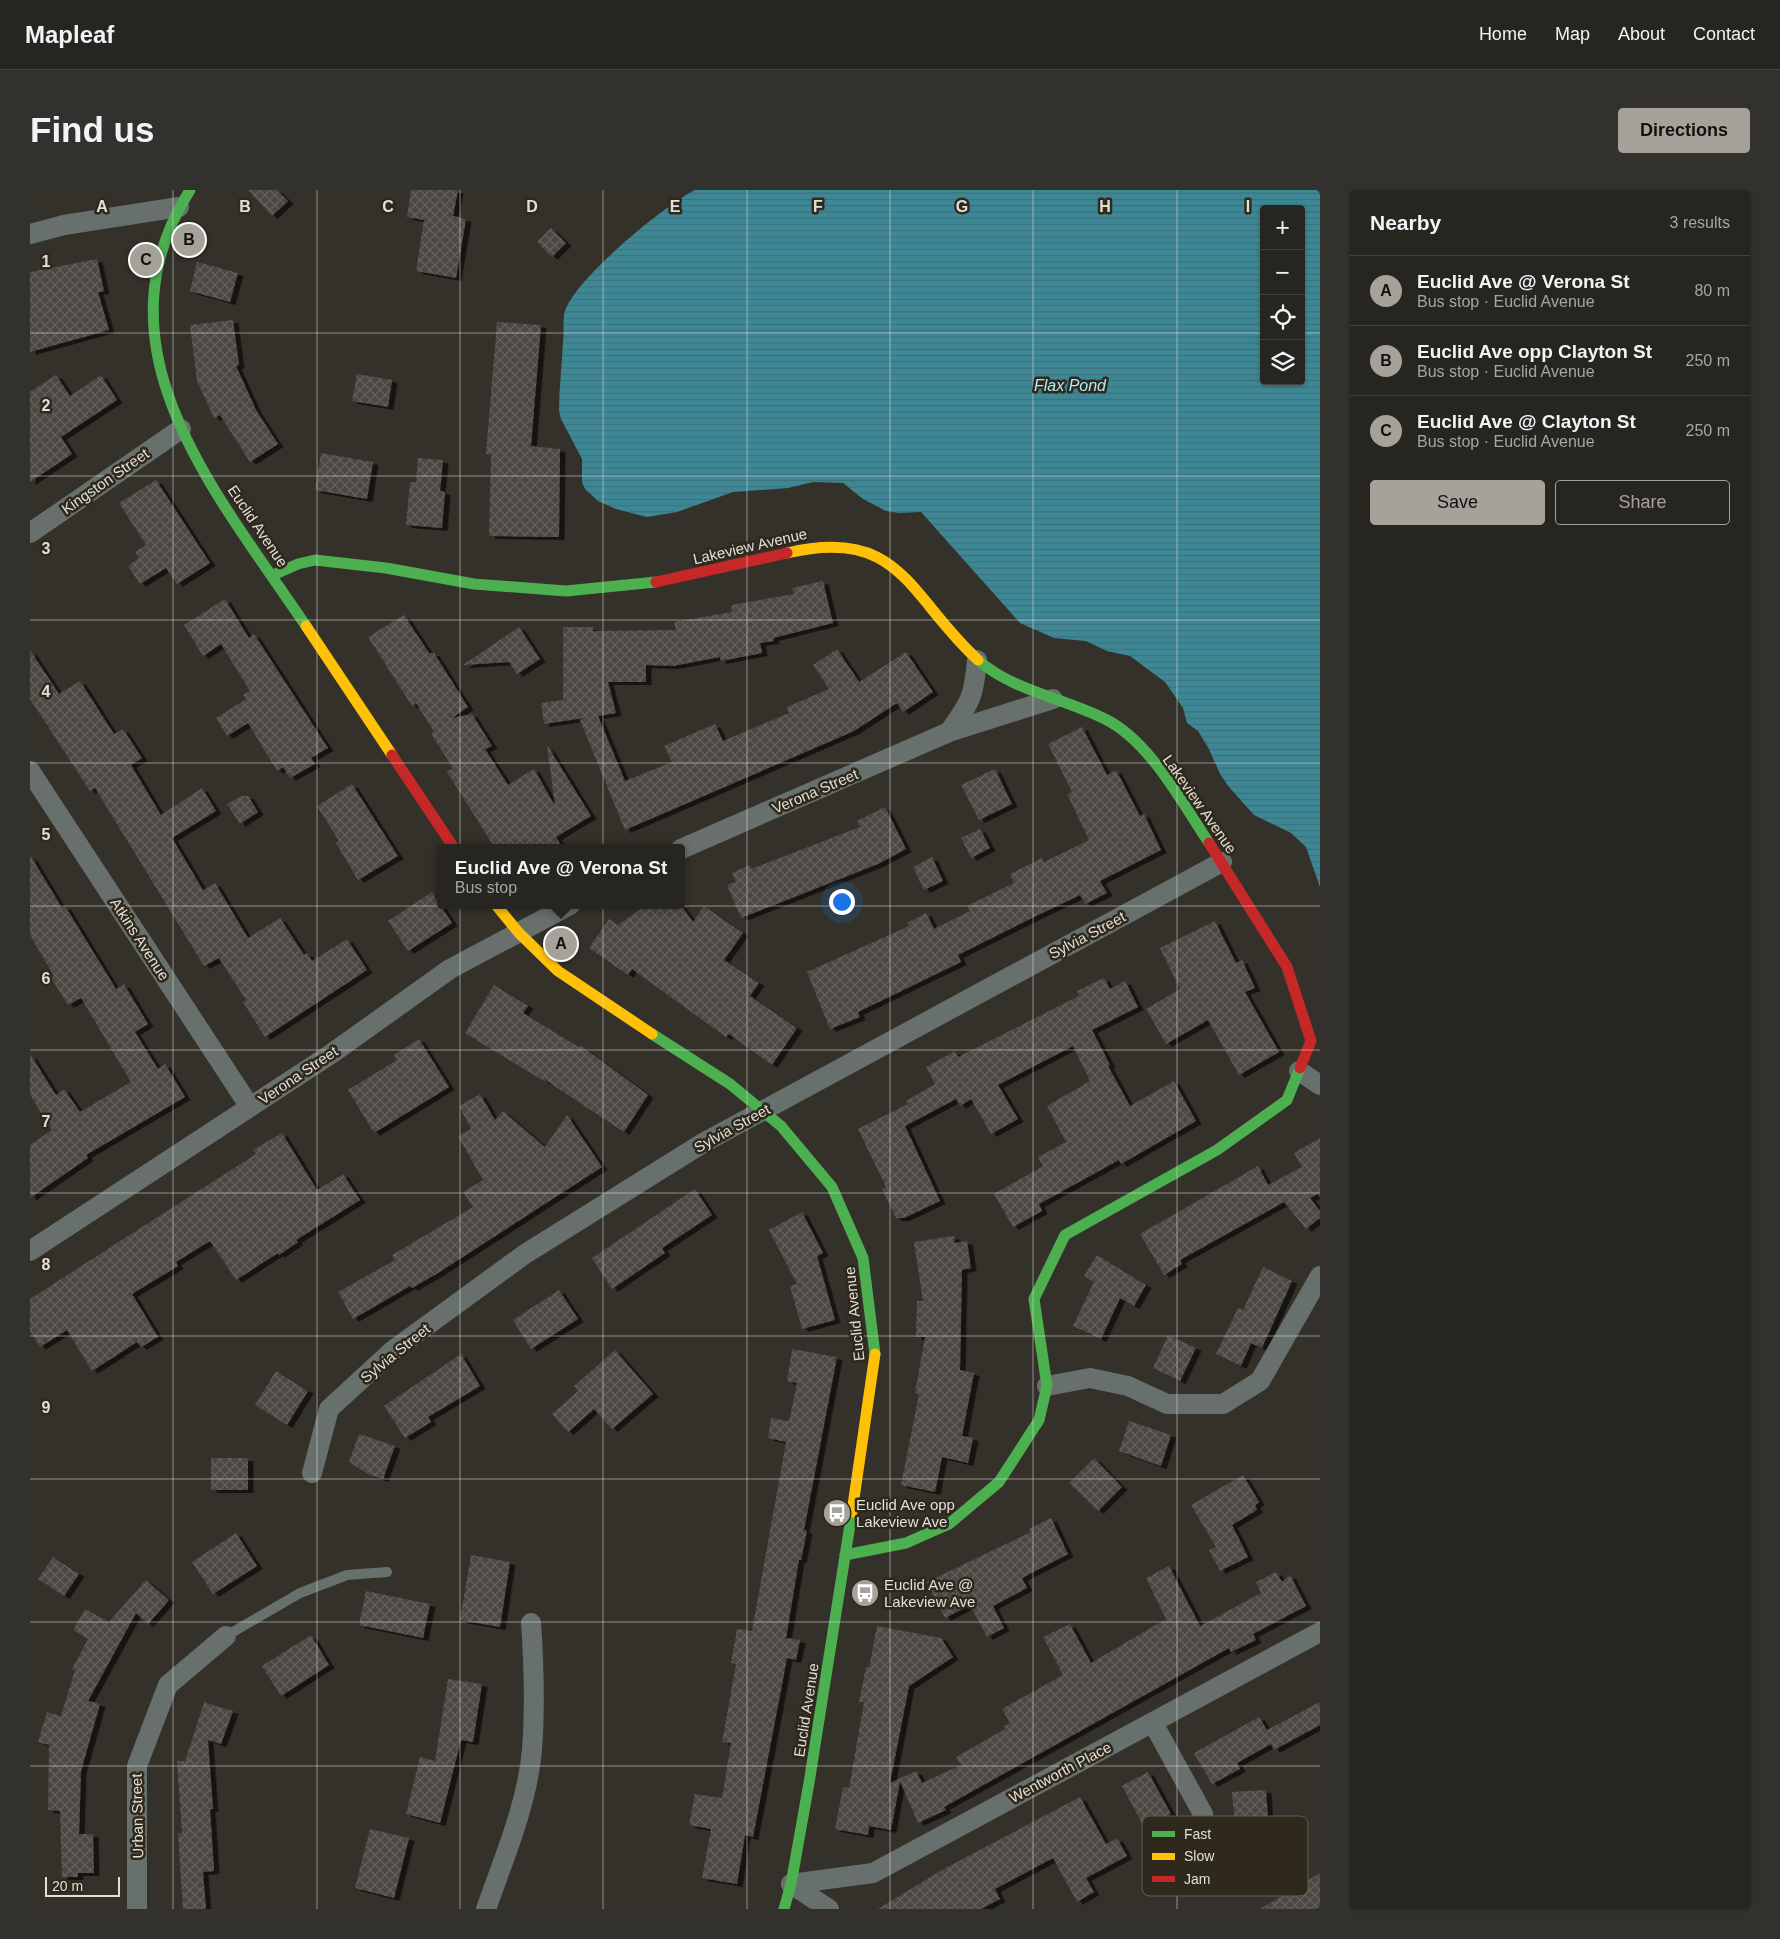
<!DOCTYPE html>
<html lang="en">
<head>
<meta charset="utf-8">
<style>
  body { margin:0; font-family:Arial,sans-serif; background:#33312d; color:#f1f3f6 }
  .controls { position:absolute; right:15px; top:15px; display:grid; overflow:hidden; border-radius:5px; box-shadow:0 1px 4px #0004 }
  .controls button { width:45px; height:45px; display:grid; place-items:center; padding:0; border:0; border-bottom:1px solid #43423e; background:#272520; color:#f1f3f6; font:25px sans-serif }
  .scale { position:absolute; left:15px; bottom:12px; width:75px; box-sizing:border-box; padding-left:5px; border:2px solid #e2dfd7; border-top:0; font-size:14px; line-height:18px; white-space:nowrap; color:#e2dfd7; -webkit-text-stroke:4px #2e281d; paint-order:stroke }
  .you { position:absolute; left:811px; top:711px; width:18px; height:18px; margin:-12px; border:4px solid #fff; border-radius:50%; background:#1a73e8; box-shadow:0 0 0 8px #1a73e833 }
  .badge { display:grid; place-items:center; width:32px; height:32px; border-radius:50%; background:#a5a29a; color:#111; font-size:16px; font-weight:700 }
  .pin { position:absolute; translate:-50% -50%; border:2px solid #fff; box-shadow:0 1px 5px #0006 }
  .popup { position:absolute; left:407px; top:654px; width:248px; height:65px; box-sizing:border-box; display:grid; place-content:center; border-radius:5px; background:#272520; filter:drop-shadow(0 1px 4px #0005); font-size:16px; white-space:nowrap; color:#a4a5a5 }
  .popup b { font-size:19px; color:#f1f3f6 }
  .popup::after { content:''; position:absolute; left:50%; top:100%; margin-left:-10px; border:10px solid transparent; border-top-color:#272520 }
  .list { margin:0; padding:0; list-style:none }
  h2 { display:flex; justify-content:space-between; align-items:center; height:65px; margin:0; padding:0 20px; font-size:21px }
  h2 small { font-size:16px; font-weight:400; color:#a4a5a5 }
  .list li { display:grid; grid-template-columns:32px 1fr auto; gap:15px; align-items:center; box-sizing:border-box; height:70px; padding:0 20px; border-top:1px solid #43423e }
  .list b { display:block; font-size:19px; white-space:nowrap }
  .list p { margin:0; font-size:16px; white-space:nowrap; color:#a4a5a5 }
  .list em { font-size:16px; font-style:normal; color:#a4a5a5 }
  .actions { display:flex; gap:10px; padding:15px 20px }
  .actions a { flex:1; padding:11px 0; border:1px solid #a5a29a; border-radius:5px; text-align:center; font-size:18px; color:#a5a29a }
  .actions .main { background:#a5a29a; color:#111 }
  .icon { flex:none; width:28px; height:28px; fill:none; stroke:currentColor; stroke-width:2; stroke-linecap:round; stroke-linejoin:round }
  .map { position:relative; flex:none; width:1290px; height:1719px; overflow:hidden; border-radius:5px }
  header { display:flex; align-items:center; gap:30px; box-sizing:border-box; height:70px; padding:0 25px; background:#272520; border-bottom:1px solid #43423e }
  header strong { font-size:24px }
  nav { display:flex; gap:28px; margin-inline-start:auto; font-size:18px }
  .intro { display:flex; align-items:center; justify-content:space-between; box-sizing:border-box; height:120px; padding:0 30px }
  h1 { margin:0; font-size:35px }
  .button { padding:12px 22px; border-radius:5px; background:#a5a29a; color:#111; font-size:18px; font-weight:700 }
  main { display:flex; gap:30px; padding:0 30px }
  aside { flex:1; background:#272520; border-radius:5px; box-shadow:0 1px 4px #0004 }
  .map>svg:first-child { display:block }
</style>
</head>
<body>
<header>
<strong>Mapleaf</strong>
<nav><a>Home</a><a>Map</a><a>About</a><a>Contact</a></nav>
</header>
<div class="intro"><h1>Find us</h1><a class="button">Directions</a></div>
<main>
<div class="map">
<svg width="1290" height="1719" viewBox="0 0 1290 1719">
  <defs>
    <pattern id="water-rules" width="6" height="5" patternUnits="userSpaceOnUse" patternTransform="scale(1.25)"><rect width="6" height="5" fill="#3d8896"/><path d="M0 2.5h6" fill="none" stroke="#3f7078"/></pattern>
    <pattern id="building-cross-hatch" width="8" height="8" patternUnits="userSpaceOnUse" patternTransform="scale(1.25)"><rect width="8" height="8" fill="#4b4642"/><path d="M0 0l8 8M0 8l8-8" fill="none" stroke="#65605d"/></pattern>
    <filter id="shadow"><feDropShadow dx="5.5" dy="3" stdDeviation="0" flood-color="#0009"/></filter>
  </defs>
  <rect width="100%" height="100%" fill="#34312a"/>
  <path fill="url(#water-rules)" fill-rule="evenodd" d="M665,0H1290V697L1276,657L1261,643L1224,625L1199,597L1190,584L1179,559L1168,541L1157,533L1153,518L1135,492L1100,466L1077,461L1056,451L1024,448L990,433L891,322L869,323L856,321L833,309L813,293L783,292L758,298L703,302L647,322L617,327L586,319L568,311L555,299L552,292V269L531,229L529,221C529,198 532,175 533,152C534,143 533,134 534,125C539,93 635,15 665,0ZM1234,19H1271V191H1234Z"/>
  <g fill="url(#building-cross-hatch)" filter="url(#shadow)">
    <polygon points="218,0 247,0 258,11 242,26"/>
    <polygon points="381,0 428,0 423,26 436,29 426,88 386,81 394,30 377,27"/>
    <polygon points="521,38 536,53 522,67 507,52"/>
    <polygon points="67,69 74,101 68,102 79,140 0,162 0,82"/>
    <polygon points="167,72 208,83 200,112 160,101"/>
    <polygon points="203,130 209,175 206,176 226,220 248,254 220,272 190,225 184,228 167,191 160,135"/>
    <polygon points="467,132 511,135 501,256 530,259 529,347 459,346 461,265 456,264"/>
    <polygon points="327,184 362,190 358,217 322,211"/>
    <polygon points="26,185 40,206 71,185 87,210 31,247 42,264 0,292 0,202"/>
    <polygon points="291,263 343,272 337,309 285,300"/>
    <polygon points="388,268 413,270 410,301 415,302 412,338 376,335 380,292 386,292"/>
    <polygon points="126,290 180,373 147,394 136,378 110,394 98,376 109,368 105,362 116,355 89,313"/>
    <polygon points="793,391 803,433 743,448 744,451 730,453 732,463 691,471 690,467 643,476 616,475 616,492 578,492 586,523 568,526 595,591 642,572 634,556 685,534 693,551 759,523 757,517 799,499 783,475 807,459 829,492 876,462 903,502 873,522 867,513 824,541 595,640 550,530 554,528 514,534 511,513 533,510 533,437 563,437 563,441 646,440 644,432 702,422 701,415 764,404 762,398"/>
    <polygon points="195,409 219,448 224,444 298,558 281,568 285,574 260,588 253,577 247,581 218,533 197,546 186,528 216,509 213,505 220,501 191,454 173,466 154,435"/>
    <polygon points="374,425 399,463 404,463 438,517 422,528 442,524 462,556 455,559 478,595 504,579 525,616 517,555 561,626 526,647 533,658 465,658 417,582 423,578 401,544 404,542 386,513 382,516 338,447"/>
    <polygon points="489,437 510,469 487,484 479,472 433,475"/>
    <polygon points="0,460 29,504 50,491 84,544 93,539 112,568 101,575 131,625 172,598 186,621 142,648 173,700 185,693 218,748 250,728 274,765 277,763 282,771 317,749 337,780 235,847 213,812 216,810 189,768 174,776 65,598 60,601 0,509"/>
    <polygon points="1052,537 1077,585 1086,580 1110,626 1114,624 1131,660 1070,691 1077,703 1055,714 1050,705 1002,728 928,765 931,772 828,822 830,827 800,839 777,782 879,736 877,733 896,723 904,739 940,721 937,716 984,693 980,684 1012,668 1014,672 1059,650 1037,604 1042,602 1018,554"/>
    <polygon points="965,579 982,614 949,630 931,595"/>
    <polygon points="322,594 368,666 328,690 306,653 309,651 287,616"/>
    <polygon points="211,606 218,606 228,622 210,634 197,614"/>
    <polygon points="855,617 876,659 848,674 711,728 697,695 706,692 702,683 720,675 721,679 830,637 827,631"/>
    <polygon points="950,639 960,658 941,668 931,648"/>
    <polygon points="0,665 32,718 35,716 86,799 94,794 118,834 105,842 128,879 135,874 155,907 56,965 58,968 0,1008 0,955 22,940 0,905 0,864 26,905 34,899 50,922 101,892 51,808 38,815 21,788 24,786 0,745"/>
    <polygon points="902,667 913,691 894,700 883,677"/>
    <polygon points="402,702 422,733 378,761 358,731"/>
    <polygon points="616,715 651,715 663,732 674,716 713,743 694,770 729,793 720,806 767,838 742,875 699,844 696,847 602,779 598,785 559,758 579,729 588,735"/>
    <polygon points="1185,731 1206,773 1212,770 1225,798 1215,802 1249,862 1209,885 1178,830 1136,854 1116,819 1150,799 1130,758"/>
    <polygon points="1074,788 1080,799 1095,791 1108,817 1062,840 1080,875 1078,876 1100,916 1144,891 1166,931 1091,974 1089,970 1009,1014 1012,1021 983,1037 964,1004 1013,976 1008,967 1036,952 1017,916 1060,891 1043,856 968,895 988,929 961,944 941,909 930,916 926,909 875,936 910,1011 874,1028 866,1028 852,999 856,997 828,939 878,914 876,911 905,894 896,877 925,861 928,867 1049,806 1047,801"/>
    <polygon points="464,795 498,816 493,823 549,857 550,855 618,905 594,942 514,889 517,893 435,843"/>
    <polygon points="389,849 419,897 344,943 318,900 367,870 364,865"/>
    <polygon points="450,904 465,930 473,921 515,957 537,925 572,977 408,1083 382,1098 380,1096 323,1129 308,1102 365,1070 362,1065 443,1017 433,1002 453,990 428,946 441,939 429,916"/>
    <polygon points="252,943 287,1000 313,984 330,1010 266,1050 268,1052 249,1065 248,1063 206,1090 180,1051 146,1072 148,1076 102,1104 128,1147 111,1157 107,1152 62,1181 37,1140 10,1157 0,1141 0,1109 226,964 223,960"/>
    <polygon points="1290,948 1290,1008 1288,1004 1280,1008 1290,1021 1290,1028 1276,1039 1254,1012 1150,1070 1152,1074 1134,1085 1110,1044 1228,976 1238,995 1272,977 1264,963"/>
    <polygon points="665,999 682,1025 632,1058 635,1063 582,1099 562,1068"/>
    <polygon points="772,1022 793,1063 787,1066 805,1130 772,1139 760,1096 767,1094 739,1040"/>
    <polygon points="924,1046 925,1053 937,1051 941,1078 932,1080 930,1180 944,1183 932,1246 943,1248 938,1273 912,1267 905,1302 871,1295 889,1204 885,1203 895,1147 886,1147 887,1111 893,1111 884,1052"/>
    <polygon points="1067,1065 1116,1095 1104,1116 1090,1108 1071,1149 1043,1136 1064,1092 1054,1086"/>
    <polygon points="1233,1077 1262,1091 1232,1158 1221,1153 1211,1176 1186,1164 1208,1118 1213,1120"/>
    <polygon points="529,1100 548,1129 501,1159 483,1130"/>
    <polygon points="1138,1145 1166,1158 1150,1191 1123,1178"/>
    <polygon points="762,1159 807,1167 774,1340 777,1341 771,1370 769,1370 756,1448 770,1450 766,1470 757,1468 723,1647 715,1645 707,1694 672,1688 681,1639 659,1635 665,1604 692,1608 701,1553 692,1552 706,1474 701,1473 707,1439 722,1441 756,1252 738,1248 741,1228 759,1231 767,1193 757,1191"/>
    <polygon points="585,1160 623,1204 582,1239 564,1219 538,1242 522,1224 548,1201 544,1196"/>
    <polygon points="431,1164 450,1196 398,1227 401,1232 375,1248 354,1216"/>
    <polygon points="246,1181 278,1201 257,1235 225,1215"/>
    <polygon points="1099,1231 1141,1245 1131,1276 1089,1261"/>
    <polygon points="329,1244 365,1256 353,1289 340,1285 319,1272"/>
    <rect x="181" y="1268" width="37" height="32"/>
    <polygon points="1064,1268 1092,1297 1068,1321 1039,1293"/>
    <polygon points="1213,1285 1229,1312 1225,1315 1227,1320 1202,1335 1218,1367 1190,1381 1179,1360 1186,1357 1161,1315"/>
    <polygon points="1021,1328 1038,1364 992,1388 997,1398 963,1416 974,1438 957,1447 940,1415 915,1428 897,1392 1001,1342 999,1339"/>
    <polygon points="206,1343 227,1376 183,1404 162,1372"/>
    <polygon points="441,1365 480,1372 470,1437 430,1430"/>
    <polygon points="23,1367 49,1384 34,1406 8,1389"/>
    <polygon points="1139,1376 1170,1436 1231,1403 1226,1392 1246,1382 1252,1392 1260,1385 1276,1416 1223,1444 1226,1450 1201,1462 1199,1458 914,1617 916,1620 888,1633 870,1591 861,1640 839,1636 838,1645 805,1639 813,1597 819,1598 834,1512 829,1512 836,1477 839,1478 847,1436 911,1448 923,1467 879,1496 860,1593 886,1581 892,1593 931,1575 926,1567 975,1539 974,1536 980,1533 972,1519 1033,1485 1013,1447 1040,1434 1061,1473 1136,1429 1116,1388"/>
    <polygon points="116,1390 139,1410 118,1434 106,1423 58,1511 70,1514 51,1581 49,1644 63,1644 64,1683 48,1683 48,1687 32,1687 30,1621 18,1620 19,1555 8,1552 17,1522 31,1526 45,1480 42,1479 58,1449 43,1440 55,1419 79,1432"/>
    <polygon points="336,1401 400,1414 393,1448 329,1435"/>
    <polygon points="281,1445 299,1475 251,1506 232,1476"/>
    <polygon points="418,1489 452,1494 443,1552 431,1550 410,1633 376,1624 390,1567 405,1571"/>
    <polygon points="175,1510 176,1513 203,1521 191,1554 178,1550 183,1619 180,1619 184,1681 173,1682 176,1719 153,1719 148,1643 152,1643 147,1571 155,1571"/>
    <polygon points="1290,1512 1290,1535 1244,1560 1241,1554 1207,1573 1210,1579 1182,1594 1164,1563 1229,1527 1237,1540"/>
    <polygon points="1118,1582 1141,1624 1115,1639 1092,1596"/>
    <polygon points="1236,1600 1240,1655 1207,1658 1202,1602"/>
    <polygon points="1050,1607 1076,1654 1087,1648 1097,1666 1056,1688 1064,1702 1047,1712 1023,1668 965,1699 970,1709 951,1719 848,1719 912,1680"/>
    <polygon points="340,1639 379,1648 364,1708 325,1698"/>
    <polygon points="1142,1652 1189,1662 1182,1693 1135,1682"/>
    <polygon points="1290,1683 1290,1719 1230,1719"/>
  </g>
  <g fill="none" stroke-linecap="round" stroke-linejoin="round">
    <polyline stroke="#67706c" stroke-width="10" points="196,1446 270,1403 317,1385 357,1382"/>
    <g stroke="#67706c" stroke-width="20">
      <polyline points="0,44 34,35 149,17"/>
      <polyline points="0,343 151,239"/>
      <path d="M919,542C940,513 944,507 947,470"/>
      <polyline points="0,581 220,917"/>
      <polyline points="651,659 919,542 1023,509"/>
      <polyline points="1269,881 1290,895"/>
      <polyline points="0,1061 301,864 420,779 540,715"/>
      <polyline points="1017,1196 1060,1188 1098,1196 1137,1214 1193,1214 1230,1191 1290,1086"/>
      <polyline points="282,1283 299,1219 362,1161 495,1064 673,953 1192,672"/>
      <polyline points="1123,1533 1173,1624"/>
      <polyline points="761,1694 843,1683 1290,1442"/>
      <polyline points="761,1694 799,1719"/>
      <polyline points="107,1719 107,1576 138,1495 196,1446"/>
      <path d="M456,1719C474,1668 497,1615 502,1560C505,1519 504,1475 501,1433"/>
    </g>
    <g stroke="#4caf50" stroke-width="11">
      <path d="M160,0C59,160 189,306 276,436"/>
      <polyline points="243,385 268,374 285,370 356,378 444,394 536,401 626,392"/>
      <path d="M948,470C983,501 1034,508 1075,529C1120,551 1152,613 1179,653"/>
      <polyline points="622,844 700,894 751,936 802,997 833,1068 845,1164"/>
      <polyline points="815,1365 876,1353 919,1334 969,1292 1009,1230 1017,1196 1004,1109 1035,1045 1187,960 1257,910 1270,878"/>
      <polyline points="754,1719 761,1694 779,1593 822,1322"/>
    </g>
    <g stroke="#ffc107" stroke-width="11">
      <path d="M757,363C871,336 878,406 948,470"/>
      <polyline points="276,436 362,565"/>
      <polyline points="466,715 489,743 528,781 622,844"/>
      <polyline points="822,1322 845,1164"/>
    </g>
    <g stroke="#c62828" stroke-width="11">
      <polyline points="626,392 757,363"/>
      <polyline points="362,565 424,658"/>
      <polyline points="1179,653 1257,777 1281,851 1270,878"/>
    </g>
  </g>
  <path fill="none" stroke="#e2dfd7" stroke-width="1" stroke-opacity="0.55" d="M143,0V1719M287,0V1719M430,0V1719M573,0V1719M717,0V1719M860,0V1719M1003,0V1719M1147,0V1719M0,143H1234M1271,143H1290M0,286H1290M0,430H1290M0,573H1290M0,716H1290M0,860H1290M0,1003H1290M0,1146H1290M0,1289H1290M0,1432H1290M0,1576H1290"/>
  <defs>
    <symbol id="bus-disc" viewBox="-11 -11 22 22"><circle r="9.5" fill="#a5a29a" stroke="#2e281d"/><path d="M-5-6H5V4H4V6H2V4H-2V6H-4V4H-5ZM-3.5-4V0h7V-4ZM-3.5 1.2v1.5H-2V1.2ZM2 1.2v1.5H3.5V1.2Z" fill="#fff"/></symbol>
  </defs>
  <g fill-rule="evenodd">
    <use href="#bus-disc" x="791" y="1307" width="32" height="32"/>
    <use href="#bus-disc" x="819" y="1387" width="32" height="32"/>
  </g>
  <g text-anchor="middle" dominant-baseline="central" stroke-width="5" stroke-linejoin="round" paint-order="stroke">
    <g font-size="15" fill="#e2dfd7" stroke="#2e281d">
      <text transform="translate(75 291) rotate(-35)">Kingston Street</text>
      <text transform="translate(228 336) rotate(56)">Euclid Avenue</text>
      <text transform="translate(720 356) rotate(-13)">Lakeview Avenue</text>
      <text transform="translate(785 601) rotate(-23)">Verona Street</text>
      <text transform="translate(1170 614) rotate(55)">Lakeview Avenue</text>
      <text transform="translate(1057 745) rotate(-28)">Sylvia Street</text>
      <text transform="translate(110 749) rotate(57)">Atkins Avenue</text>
      <text transform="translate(268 885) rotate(-34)">Verona Street</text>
      <text transform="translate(702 938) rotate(-29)">Sylvia Street</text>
      <text transform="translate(824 1124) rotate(-96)">Euclid Avenue</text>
      <text transform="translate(365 1163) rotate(-39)">Sylvia Street</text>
      <text transform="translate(776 1520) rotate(-81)">Euclid Avenue</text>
      <text transform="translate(1030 1582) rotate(-28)">Wentworth Place</text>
      <text transform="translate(107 1626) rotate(-91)">Urban Street</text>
    </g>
    <g font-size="15" fill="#e2dfd7" stroke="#2e281d" text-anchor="start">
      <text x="826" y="1314">Euclid Ave opp<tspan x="826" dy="17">Lakeview Ave</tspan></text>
      <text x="854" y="1394">Euclid Ave @<tspan x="854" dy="17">Lakeview Ave</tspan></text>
    </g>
    <g font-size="16" font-style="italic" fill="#abecfa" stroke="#2e281d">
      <text x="1040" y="195">Flax Pond</text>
    </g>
  </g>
  <rect x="1112" y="1626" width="166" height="80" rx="8" fill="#2e281d" stroke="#645f55" stroke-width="1"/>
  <rect x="1122" y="1641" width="23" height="6" fill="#4caf50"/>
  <rect x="1122" y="1663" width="23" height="7" fill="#ffc107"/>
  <rect x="1122" y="1686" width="23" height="6" fill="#c62828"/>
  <g font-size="14" fill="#e2dfd7">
    <text x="1154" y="1649">Fast</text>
    <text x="1154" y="1671">Slow</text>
    <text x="1154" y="1694">Jam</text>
  </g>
  <g font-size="16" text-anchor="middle" font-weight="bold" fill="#e2dfd7" stroke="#2e281d" stroke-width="5" stroke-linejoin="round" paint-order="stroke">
    <text x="72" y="22">A</text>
    <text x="215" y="22">B</text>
    <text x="358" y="22">C</text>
    <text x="502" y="22">D</text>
    <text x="645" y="22">E</text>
    <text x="788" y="22">F</text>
    <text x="932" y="22">G</text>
    <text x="1075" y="22">H</text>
    <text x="1218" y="22">I</text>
    <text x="16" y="77">1</text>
    <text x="16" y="221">2</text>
    <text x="16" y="364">3</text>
    <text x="16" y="507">4</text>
    <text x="16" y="650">5</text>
    <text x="16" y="794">6</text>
    <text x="16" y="937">7</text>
    <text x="16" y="1080">8</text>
    <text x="16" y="1223">9</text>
  </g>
</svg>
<div class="controls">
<button>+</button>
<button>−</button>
<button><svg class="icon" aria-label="locate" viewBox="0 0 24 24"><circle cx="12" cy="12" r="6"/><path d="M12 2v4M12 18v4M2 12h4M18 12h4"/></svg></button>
<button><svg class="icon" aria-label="layers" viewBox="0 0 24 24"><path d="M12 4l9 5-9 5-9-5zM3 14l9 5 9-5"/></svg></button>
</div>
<div class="scale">20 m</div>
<div class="you"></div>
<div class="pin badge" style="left:531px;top:754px">A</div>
<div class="popup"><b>Euclid Ave @ Verona St</b>Bus stop</div>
<div class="pin badge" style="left:159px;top:50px">B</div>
<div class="pin badge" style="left:116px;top:70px">C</div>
</div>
<aside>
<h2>Nearby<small>3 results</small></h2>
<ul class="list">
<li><span class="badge">A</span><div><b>Euclid Ave @ Verona St</b><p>Bus stop · Euclid Avenue</p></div><em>80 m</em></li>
<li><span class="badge">B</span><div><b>Euclid Ave opp Clayton St</b><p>Bus stop · Euclid Avenue</p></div><em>250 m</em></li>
<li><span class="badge">C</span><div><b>Euclid Ave @ Clayton St</b><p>Bus stop · Euclid Avenue</p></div><em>250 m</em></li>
</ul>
<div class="actions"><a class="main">Save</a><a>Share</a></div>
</aside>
</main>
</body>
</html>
